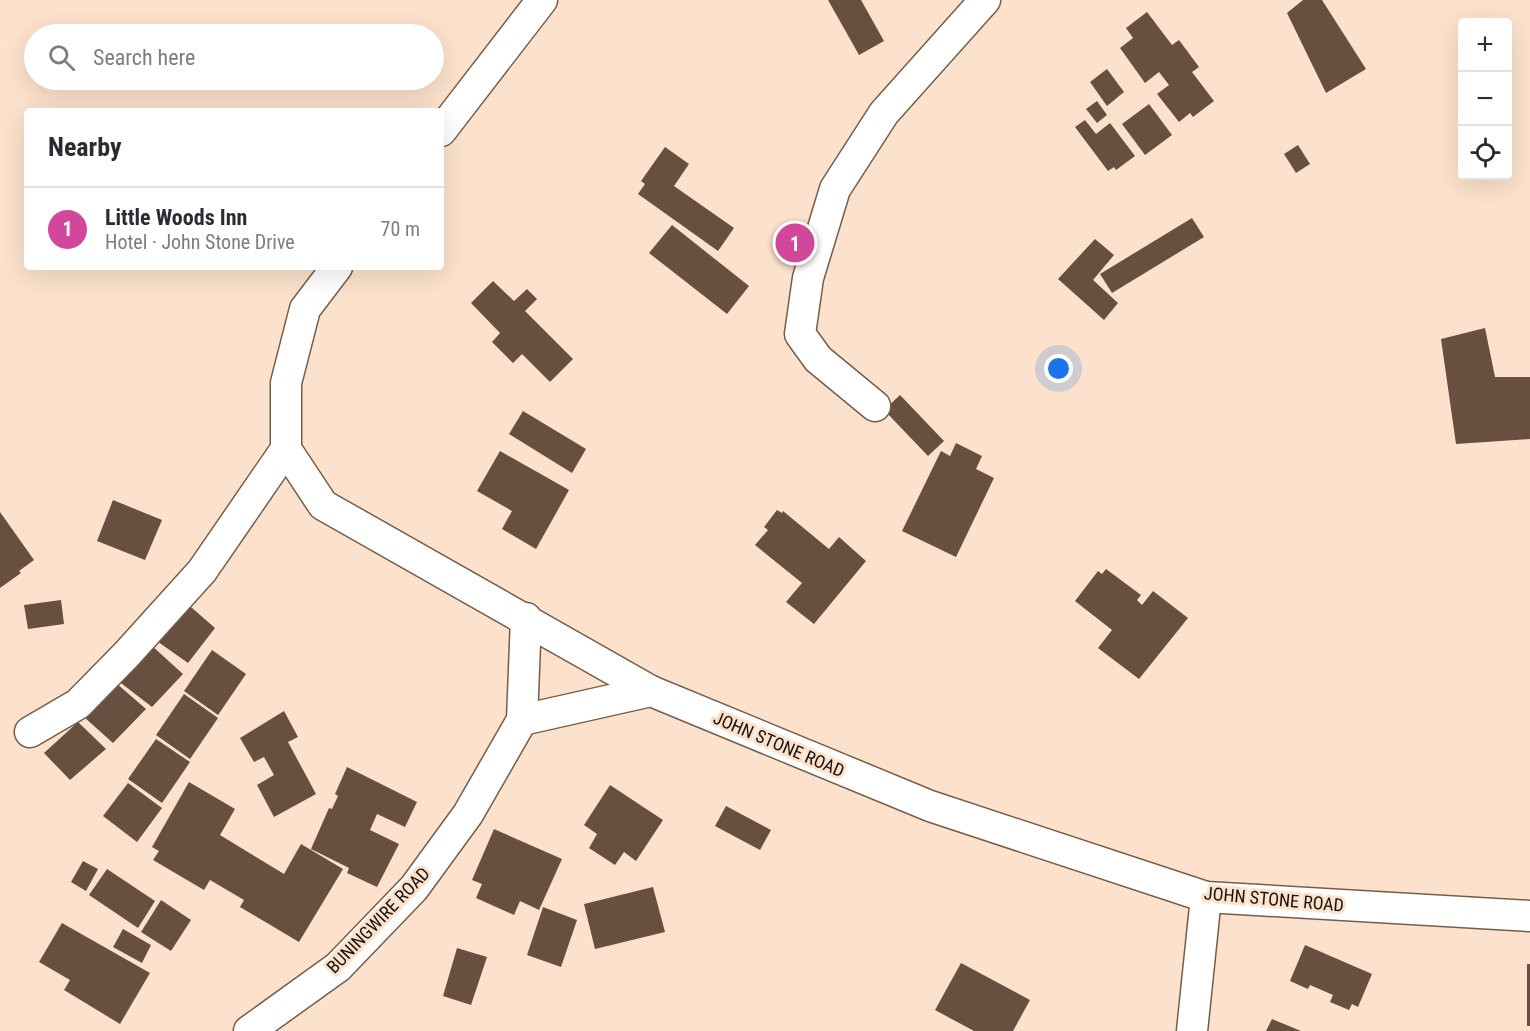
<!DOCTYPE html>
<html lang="en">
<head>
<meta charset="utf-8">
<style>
  body { margin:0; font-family:"Roboto Condensed",sans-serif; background:#f2f2f3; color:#2b2b33 }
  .controls { position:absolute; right:18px; top:18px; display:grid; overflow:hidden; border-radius:6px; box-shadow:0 6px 24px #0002 }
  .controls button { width:54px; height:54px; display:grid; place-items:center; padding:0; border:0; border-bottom:2px solid #e1e1e2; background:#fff; color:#2b2b33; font:30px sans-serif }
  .you { position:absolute; left:1059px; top:369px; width:21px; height:21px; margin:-15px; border:4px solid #fff; border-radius:50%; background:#1a73e8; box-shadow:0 0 0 9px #1a73e833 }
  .badge { display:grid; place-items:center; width:39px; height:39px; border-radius:50%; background:#2563eb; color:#fff; font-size:20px; font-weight:700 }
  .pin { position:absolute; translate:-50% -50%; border:3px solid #fff; box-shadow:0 2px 6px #0006 }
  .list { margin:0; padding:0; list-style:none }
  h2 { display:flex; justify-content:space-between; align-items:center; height:78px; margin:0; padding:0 24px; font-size:26px }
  h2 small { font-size:20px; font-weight:400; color:#7c7c81 }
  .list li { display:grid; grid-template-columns:39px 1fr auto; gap:18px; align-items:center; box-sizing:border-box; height:84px; padding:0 24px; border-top:2px solid #e1e1e2 }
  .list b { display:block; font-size:22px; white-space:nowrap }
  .list p { margin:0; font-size:20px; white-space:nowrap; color:#7c7c81 }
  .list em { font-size:20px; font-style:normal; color:#7c7c81 }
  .icon { flex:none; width:33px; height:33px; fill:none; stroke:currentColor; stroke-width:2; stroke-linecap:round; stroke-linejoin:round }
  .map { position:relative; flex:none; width:1530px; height:1031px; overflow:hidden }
  .search { position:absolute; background:#fff; box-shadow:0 6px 24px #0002; left:24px; top:24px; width:420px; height:66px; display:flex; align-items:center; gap:15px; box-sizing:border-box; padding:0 21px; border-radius:33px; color:#7c7c81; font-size:22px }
  .panel { position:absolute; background:#fff; box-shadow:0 6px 24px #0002; left:24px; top:108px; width:420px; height:162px; border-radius:6px }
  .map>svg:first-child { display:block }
</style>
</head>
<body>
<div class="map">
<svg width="1530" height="1031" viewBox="0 0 1530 1031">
  <rect width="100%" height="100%" fill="#fce2cc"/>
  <g fill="#684f40">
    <polygon points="828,0 861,0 884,41 859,55"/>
    <polygon points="1303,0 1322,0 1366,69 1326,93 1287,13"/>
    <polygon points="1147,12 1172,45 1179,40 1199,67 1192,72 1214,101 1193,117 1190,113 1179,122 1157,94 1169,85 1159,72 1145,83 1120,48 1133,38 1126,28"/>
    <polygon points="1107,69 1124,92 1107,106 1090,82"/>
    <polygon points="1097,101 1107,115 1097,123 1086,109"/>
    <polygon points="1149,104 1172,135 1145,155 1122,124"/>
    <polygon points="1085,120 1096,134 1110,123 1135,156 1116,170 1114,167 1108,171 1075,127"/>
    <polygon points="1298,145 1310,164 1296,173 1284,154"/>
    <polygon points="665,147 689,164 674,186 734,228 718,251 638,194 645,184 641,181"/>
    <polygon points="1192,218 1204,237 1112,293 1100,274"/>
    <polygon points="672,225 749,286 727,314 649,253"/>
    <polygon points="1095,239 1114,255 1093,280 1118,303 1104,320 1058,279"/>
    <polygon points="493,281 514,301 527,289 537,299 525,311 573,359 550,382 522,354 513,363 492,342 500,333 471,303"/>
    <polygon points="1485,328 1495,377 1530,377 1530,439 1456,444 1441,339"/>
    <polygon points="900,395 944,441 928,456 884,410"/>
    <polygon points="523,411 586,449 572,473 509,434"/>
    <polygon points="956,443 982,456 976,469 994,478 956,557 902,531 941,451 950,456"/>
    <polygon points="500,451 569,490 536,549 502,529 512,511 477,491"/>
    <polygon points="113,500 162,520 145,560 97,541"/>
    <polygon points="777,510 782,513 783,511 829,549 839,537 866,561 814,624 786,602 802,583 755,545 768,530 764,527"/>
    <polygon points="0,512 34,560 19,571 21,573 0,588"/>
    <polygon points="1106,569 1141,595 1137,600 1142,605 1153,591 1188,618 1139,679 1098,648 1112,630 1075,601 1098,571 1102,574"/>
    <polygon points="61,600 64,624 28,629 24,605"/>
    <polygon points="184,601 215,628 188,663 154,639"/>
    <polygon points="151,645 183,674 152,707 117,680"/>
    <polygon points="212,650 246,674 218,715 184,691"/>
    <polygon points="116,683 146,709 113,743 84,717"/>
    <polygon points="184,694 218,718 190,759 156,735"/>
    <polygon points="284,711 298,737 288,742 316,794 274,817 257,785 274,775 264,757 254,762 240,738"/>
    <polygon points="78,722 106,749 70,780 44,753"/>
    <polygon points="156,739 190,762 162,803 128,779"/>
    <polygon points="347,767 417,802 405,827 377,814 370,830 399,844 377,887 347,873 349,868 311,849 329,808 332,809 338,796 335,794"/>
    <polygon points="189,782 235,809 220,835 284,874 301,844 343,869 299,942 240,907 244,900 210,880 204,890 153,860 159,851 152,847"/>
    <polygon points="128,783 162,808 137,842 103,816"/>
    <polygon points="610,785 663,820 636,861 624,852 615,865 589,848 597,834 584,825"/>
    <polygon points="726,806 771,830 760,850 715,826"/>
    <polygon points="494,829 562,859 539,910 520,901 514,915 476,898 482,884 472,880"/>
    <polygon points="83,861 98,869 86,891 71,882"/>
    <polygon points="107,869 155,901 138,928 89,895"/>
    <polygon points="653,887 665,932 595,949 584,904"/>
    <polygon points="161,900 191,920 171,951 141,932"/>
    <polygon points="543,907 577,920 561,967 527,955"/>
    <polygon points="62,923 150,973 120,1024 64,990 70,980 39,962"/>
    <polygon points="123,929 151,945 142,963 113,947"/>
    <polygon points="1305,945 1372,974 1358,1007 1352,1004 1349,1010 1330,1002 1333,995 1310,985 1308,989 1290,981"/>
    <polygon points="457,948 487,957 471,1005 443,996"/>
    <polygon points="961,963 1030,1000 1013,1031 974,1031 935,1010"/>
    <rect x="1527" y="964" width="3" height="62"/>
    <polygon points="1272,1019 1301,1031 1266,1031"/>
  </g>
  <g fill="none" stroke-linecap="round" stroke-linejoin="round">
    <defs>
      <g id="street">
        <polyline points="441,131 542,0"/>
        <polyline points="337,267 305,309 286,383 286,449 323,505 651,691 930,806 1206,897 1530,916"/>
        <polyline points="875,406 818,359 800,334 808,278 835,189 884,113 985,0"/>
        <polyline points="522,720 651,691"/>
        <polyline points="30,732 78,704 127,654 202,571 286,449"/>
        <polyline points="249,1031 338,967 414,888 468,814 522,720 526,618"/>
        <polyline points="1192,1031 1206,897"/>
      </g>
    </defs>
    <use href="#street" stroke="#745e4b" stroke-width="33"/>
    <use href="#street" stroke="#fff" stroke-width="30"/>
  </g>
  <g text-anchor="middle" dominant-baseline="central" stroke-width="6" stroke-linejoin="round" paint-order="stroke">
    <g font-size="18" fill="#1b130b" stroke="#fce2cc">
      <text transform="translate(779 744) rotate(23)">JOHN STONE ROAD</text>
      <text transform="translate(1274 899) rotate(5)">JOHN STONE ROAD</text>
      <text transform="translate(378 920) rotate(-46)">BUNINGWIRE ROAD</text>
    </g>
  </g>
</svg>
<div class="controls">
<button>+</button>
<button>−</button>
<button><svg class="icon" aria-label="locate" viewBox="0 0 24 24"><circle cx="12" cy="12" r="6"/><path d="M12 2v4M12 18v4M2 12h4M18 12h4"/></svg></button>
</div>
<div class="you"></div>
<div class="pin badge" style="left:795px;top:243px;background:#d1479c">1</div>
<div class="search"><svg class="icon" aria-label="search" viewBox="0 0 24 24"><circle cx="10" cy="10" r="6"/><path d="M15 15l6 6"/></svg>Search here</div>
<section class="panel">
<h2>Nearby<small></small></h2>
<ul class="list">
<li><span class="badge" style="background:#d1479c">1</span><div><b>Little Woods Inn</b><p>Hotel · John Stone Drive</p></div><em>70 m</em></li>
</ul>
</section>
</div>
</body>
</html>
